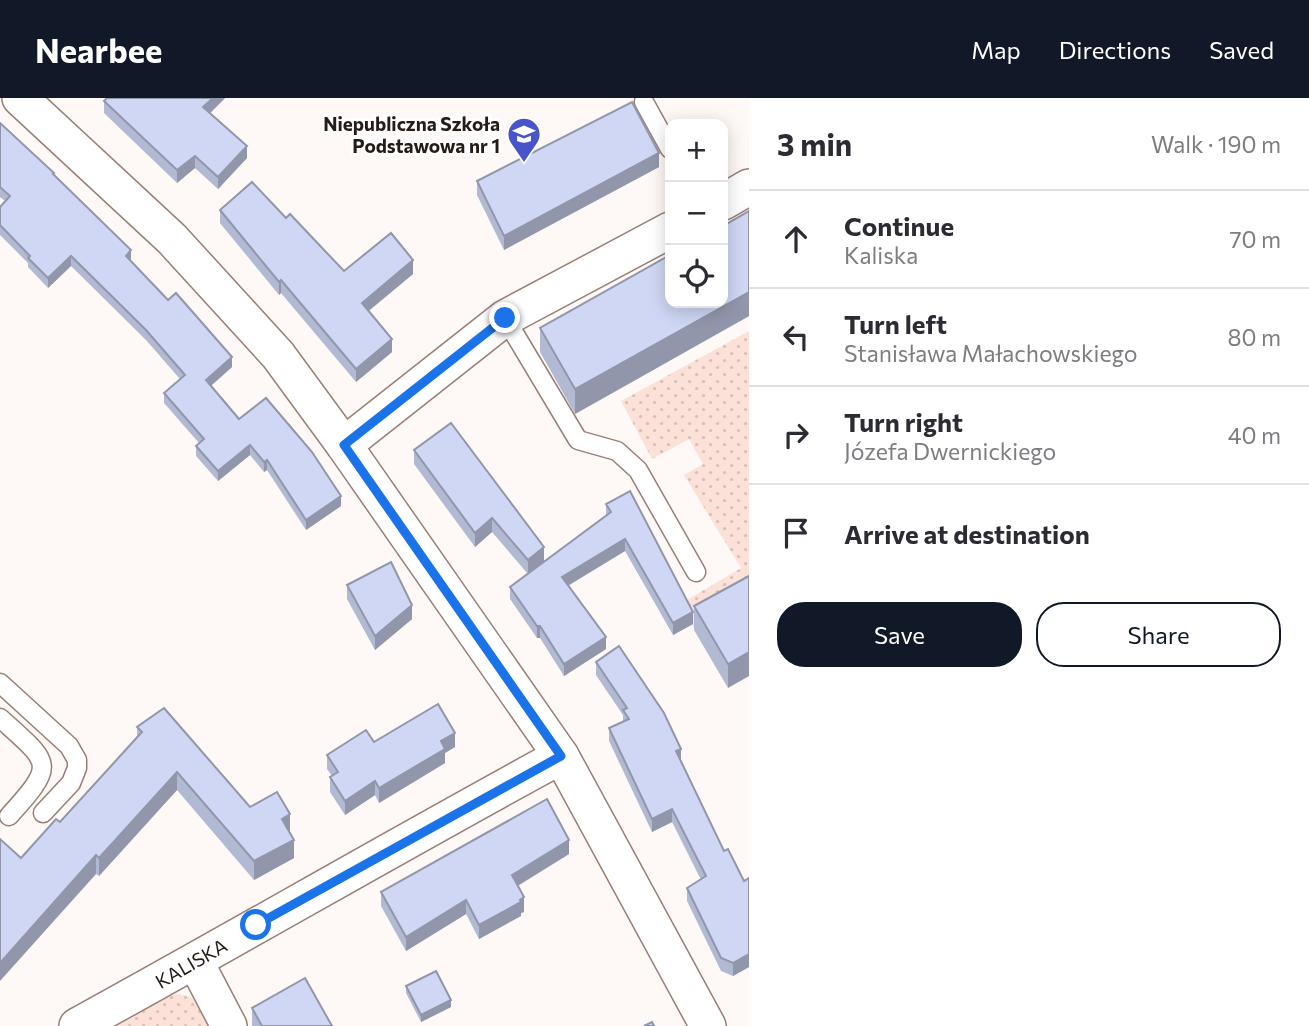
<!DOCTYPE html>
<html lang="en">
<head>
<meta charset="utf-8">
<style>
  body { margin:0; font-family:Commissioner,sans-serif; background:#f2f2f3; color:#2b2b33 }
  .controls { position:absolute; right:21px; top:21px; display:grid; overflow:hidden; border-radius:14px; box-shadow:0 4px 18px #0003 }
  .controls button { width:63px; height:63px; display:grid; place-items:center; padding:0; border:0; border-bottom:2px solid #e1e1e2; background:#fff; color:#2b2b33; font:35px sans-serif }
  .stop { position:absolute; width:21px; height:21px; margin:-16px; border:5px solid #1a73e8; border-radius:50%; background:#fff }
  .stop.end { background:#1a73e8; border-color:#fff; box-shadow:0 2px 7px #0008 }
  .list { margin:0; padding:0; list-style:none }
  h2 { display:flex; justify-content:space-between; align-items:center; height:91px; margin:0; padding:0 28px; font-size:30px }
  h2 small { font-size:23px; font-weight:400; color:#7c7c81 }
  .list li { display:grid; grid-template-columns:46px 1fr auto; gap:21px; align-items:center; box-sizing:border-box; height:98px; padding:0 28px; border-top:2px solid #e1e1e2 }
  .list b { display:block; font-size:26px; white-space:nowrap }
  .list p { margin:0; font-size:23px; white-space:nowrap; color:#7c7c81 }
  .list em { font-size:23px; font-style:normal; color:#7c7c81 }
  .actions { display:flex; gap:14px; padding:21px 28px }
  .actions a { flex:1; padding:16px 0; border:2px solid #111827; border-radius:28px; text-align:center; font-size:24px; color:#111827 }
  .actions .main { background:#111827; color:#fff }
  .icon { flex:none; width:38px; height:38px; fill:none; stroke:currentColor; stroke-width:2; stroke-linecap:round; stroke-linejoin:round }
  .map { position:relative; flex:none; width:749px; height:928px; overflow:hidden }
  header { display:flex; align-items:center; gap:42px; box-sizing:border-box; height:98px; padding:0 35px; background:#111827; color:#fff }
  header strong { font-size:33px }
  nav { display:flex; gap:38px; margin-inline-start:auto; font-size:24px }
  main { display:flex }
  aside { flex:1; background:#fff }
  .map>svg:first-child { display:block }
</style>
</head>
<body>
<header>
<strong>Nearbee</strong>
<nav><a>Map</a><a>Directions</a><a>Saved</a></nav>
</header>
<main>
<div class="map">
<svg width="749" height="928" viewBox="0 0 749 928">
  <defs>
    <pattern id="grass-dots" width="8" height="8" patternUnits="userSpaceOnUse" patternTransform="scale(1.75)"><rect width="8" height="8" fill="#fce1d8"/><path d="M2 2h.1M6 6h.1" fill="none" stroke="#d8c0b9" stroke-width="1.8" stroke-linecap="round"/></pattern>
  </defs>
  <rect width="100%" height="100%" fill="#fef8f6"/>
  <g fill="url(#grass-dots)">
    <polygon points="749,233 749,497 693,529 687,502 741,470 684,377 703,366 689,341 652,361 621,303"/>
    <path d="M177,896C198,898 204,911 214,928H117L168,899Z"/>
  </g>
  <g fill="none" stroke-linecap="round" stroke-linejoin="round">
    <defs>
      <g id="lane">
        <polyline points="644,4 670,51"/>
        <polyline points="505,220 578,342 617,353 638,372 696,474"/>
        <polyline points="0,585 69,648 77,662 77,670 71,685 43,715"/>
        <path d="M0,620C51,666 57,665 9,718"/>
      </g>
      <g id="street">
        <polyline points="20,0 172,141 278,257 344,347 561,658 708,928"/>
        <polyline points="723,104 749,89"/>
        <polyline points="344,347 505,220 670,132"/>
        <polyline points="195,863 229,928"/>
        <path d="M77,928C239,839 399,746 561,658"/>
      </g>
    </defs>
    <use href="#lane" stroke="#997f76" stroke-width="21"/>
    <use href="#street" stroke="#997f76" stroke-width="38"/>
    <use href="#lane" stroke="#fff" stroke-width="18"/>
    <use href="#street" stroke="#fff" stroke-width="35"/>
  </g>
  <g fill="#b2b9d2">
    <polygon points="225,0 210,15 247,60 218,91 195,70 177,85 104,15 104,3"/>
    <polygon points="0,25 54,78 131,162 130,163 232,269 211,288 239,321 341,408 306,432 267,372 264,374 250,357 218,383 196,358 196,348 199,345 164,305 164,295 180,281 146,242 71,168 48,190 28,169 28,165 0,137 0,109 5,103 0,99"/>
    <polygon points="659,69 504,152 477,97 477,83"/>
    <polygon points="220,112 286,120 344,173 413,176 369,213 392,254 356,284 281,195 279,197 220,125"/>
    <polygon points="749,113 749,218 575,316 540,254 540,230"/>
    <polygon points="414,352 544,463 533,472 606,418 606,406 693,526 673,537 625,453 568,488 606,551 564,578 540,540 537,540 510,501 510,489 528,476 492,434 475,449 414,366"/>
    <polygon points="749,478 728,590 694,532 694,508"/>
    <polygon points="347,487 412,521 375,552 347,501"/>
    <polygon points="596,564 681,664 724,753 744,783 749,780 749,869 733,878 721,873 687,803 687,790 701,782 672,724 652,734 609,643 609,630 623,624 623,617 596,577"/>
    <polygon points="137,629 250,709 290,734 294,760 254,782 177,692 99,778 96,776 21,760 60,724 137,638"/>
    <polygon points="374,644 455,649 445,655 445,665 379,705 375,697 345,717 330,694 330,679 332,678 327,671 327,657"/>
    <polygon points="569,756 518,788 524,814 521,815 521,818 479,841 466,816 406,853 381,808 381,794"/>
    <polygon points="406,888 451,909 421,924 406,895"/>
    <polygon points="252,910 332,928 252,928"/>
  </g>
  <g fill="#9196ab">
    <polygon points="213,0 225,0 203,22 203,9"/>
    <polygon points="247,48 247,60 218,91 218,79"/>
    <polygon points="659,55 659,69 504,152 504,138"/>
    <polygon points="195,58 195,70 177,85 177,72"/>
    <polygon points="131,152 131,162 126,167 126,158"/>
    <polygon points="71,158 71,168 48,190 48,180"/>
    <polygon points="413,162 413,176 362,218 362,205"/>
    <polygon points="281,182 281,195 279,197 279,184"/>
    <polygon points="749,194 749,218 575,316 575,291"/>
    <polygon points="392,241 392,254 356,284 356,271"/>
    <polygon points="232,259 232,269 206,292 206,282"/>
    <polygon points="250,347 250,357 218,383 218,373"/>
    <polygon points="267,362 267,372 264,374 264,364"/>
    <polygon points="341,398 341,408 306,432 306,422"/>
    <polygon points="492,420 492,434 475,449 475,435"/>
    <polygon points="625,441 625,453 562,491 562,479"/>
    <polygon points="544,449 544,463 528,476 528,462"/>
    <polygon points="412,507 412,521 375,552 375,538"/>
    <polygon points="693,514 693,526 673,537 673,525"/>
    <rect x="537" y="528" width="3" height="12"/>
    <polygon points="606,539 606,551 564,578 564,566"/>
    <polygon points="749,554 749,578 728,590 728,566"/>
    <polygon points="455,635 455,649 445,655 445,665 379,705 379,690 441,643"/>
    <polygon points="681,651 681,664 676,653"/>
    <polygon points="177,674 177,692 99,778 99,760"/>
    <polygon points="375,683 375,697 345,717 345,703"/>
    <polygon points="672,711 672,724 652,734 652,721"/>
    <polygon points="290,716 290,735 282,721"/>
    <polygon points="294,742 294,760 254,782 254,763"/>
    <polygon points="569,742 569,756 512,791 512,777"/>
    <polygon points="96,757 96,776 0,883 0,865"/>
    <polygon points="524,799 524,814 521,815 521,818 479,841 479,827"/>
    <polygon points="466,802 466,816 406,853 406,839"/>
    <polygon points="749,856 749,869 733,878 733,865"/>
    <polygon points="451,902 451,909 421,924 421,917"/>
  </g>
  <g fill="#cfd7f4" stroke="#9196ab" stroke-width="2">
    <polygon points="107,0 213,0 203,9 247,48 218,79 195,58 177,72 104,3"/>
    <polygon points="632,4 659,55 504,138 477,83"/>
    <polygon points="0,25 54,75 53,76 131,152 126,158 168,202 176,195 232,259 206,282 239,321 266,300 312,354 341,398 306,422 267,362 264,364 250,347 218,373 196,348 204,341 164,295 185,277 146,232 71,158 48,180 28,160 30,158 0,127 0,109 10,98 0,89"/>
    <polygon points="252,84 286,120 290,116 344,173 391,135 413,162 362,205 392,241 356,271 281,182 279,184 220,112"/>
    <polygon points="749,113 749,194 575,291 540,230 670,157 670,205 723,205 723,128"/>
    <polygon points="451,325 544,449 528,462 492,420 475,435 414,352"/>
    <polygon points="630,393 693,514 673,525 625,441 562,479 606,539 564,566 540,528 537,528 510,489 611,414 606,406"/>
    <polygon points="391,464 412,507 375,538 347,487"/>
    <polygon points="749,478 749,554 728,566 694,508"/>
    <polygon points="619,548 664,615 681,651 676,653 724,753 728,751 744,783 749,780 749,856 733,865 721,860 687,790 706,778 672,711 652,721 609,630 629,621 623,612 627,610 596,564"/>
    <polygon points="438,606 455,635 441,643 445,651 379,690 375,683 345,703 330,679 338,674 327,657 366,632 374,644"/>
    <polygon points="164,610 250,709 277,694 290,716 282,721 294,742 254,763 177,674 99,760 96,757 0,865 0,741 21,760 56,721 60,724 142,634 137,629"/>
    <polygon points="547,701 569,742 512,777 524,799 520,802 521,804 479,827 466,802 406,839 381,794"/>
    <polygon points="436,873 451,902 421,917 406,888"/>
    <polygon points="305,880 332,928 262,928 252,910"/>
    <polygon points="652,924 654,928 644,928"/>
  </g>
  <g fill="none" stroke-linecap="round" stroke-linejoin="round">
    <polyline stroke="#1a73e8" stroke-width="9" points="256,827 561,658 344,347 505,220"/>
  </g>
  <defs>
    <symbol id="school-pin" viewBox="-11 -11 22 30"><path d="M0 17L-7.5 6A9.5 9.5 0 1 1 7.5 6Z" fill="#4855ca" stroke="#fff"/><path d="M0-5L7-2L0 1L-7-2ZM-4 1L0 2.5L4 1V4Q0 6-4 4Z" fill="#fff"/></symbol>
  </defs>
  <g fill-rule="evenodd">
    <use href="#school-pin" x="505" y="17" width="38" height="52"/>
  </g>
  <g text-anchor="middle" dominant-baseline="central" stroke-width="6" stroke-linejoin="round" paint-order="stroke">
    <g font-size="19" font-weight="bold" fill="#251b17" stroke="#fff" text-anchor="end">
      <text x="500" y="25">Niepubliczna Szkoła<tspan x="500" dy="22">Podstawowa nr 1</tspan></text>
    </g>
    <g font-size="19" fill="#251b17" stroke="#fff">
      <text transform="translate(191 865) rotate(-30)">KALISKA</text>
    </g>
  </g>
</svg>
<div class="controls">
<button>+</button>
<button>−</button>
<button><svg class="icon" aria-label="locate" viewBox="0 0 24 24"><circle cx="12" cy="12" r="6"/><path d="M12 2v4M12 18v4M2 12h4M18 12h4"/></svg></button>
</div>
<div class="stop" style="left:256px;top:827px"></div>
<div class="stop end" style="left:505px;top:220px"></div>
</div>
<aside>
<h2>3 min<small>Walk · 190 m</small></h2>
<ul class="list">
<li><svg class="icon" aria-label="ahead" viewBox="0 0 24 24"><path d="M12 20V5M6 11l6-6 6 6"/></svg><div><b>Continue</b><p>Kaliska</p></div><em>70 m</em></li>
<li><svg class="icon" aria-label="left" viewBox="0 0 24 24"><path d="M17 20v-9H6M10 6l-5 5 5 5"/></svg><div><b>Turn left</b><p>Stanisława Małachowskiego</p></div><em>80 m</em></li>
<li><svg class="icon" aria-label="right" viewBox="0 0 24 24"><path d="M7 20v-9h11M14 6l5 5-5 5"/></svg><div><b>Turn right</b><p>Józefa Dwernickiego</p></div><em>40 m</em></li>
<li><svg class="icon" aria-label="arrive" viewBox="0 0 24 24"><path d="M6 21V4h12l-3 4 3 4H6"/></svg><div><b>Arrive at destination</b></div></li>
</ul>
<div class="actions"><a class="main">Save</a><a>Share</a></div>
</aside>
</main>
</body>
</html>
